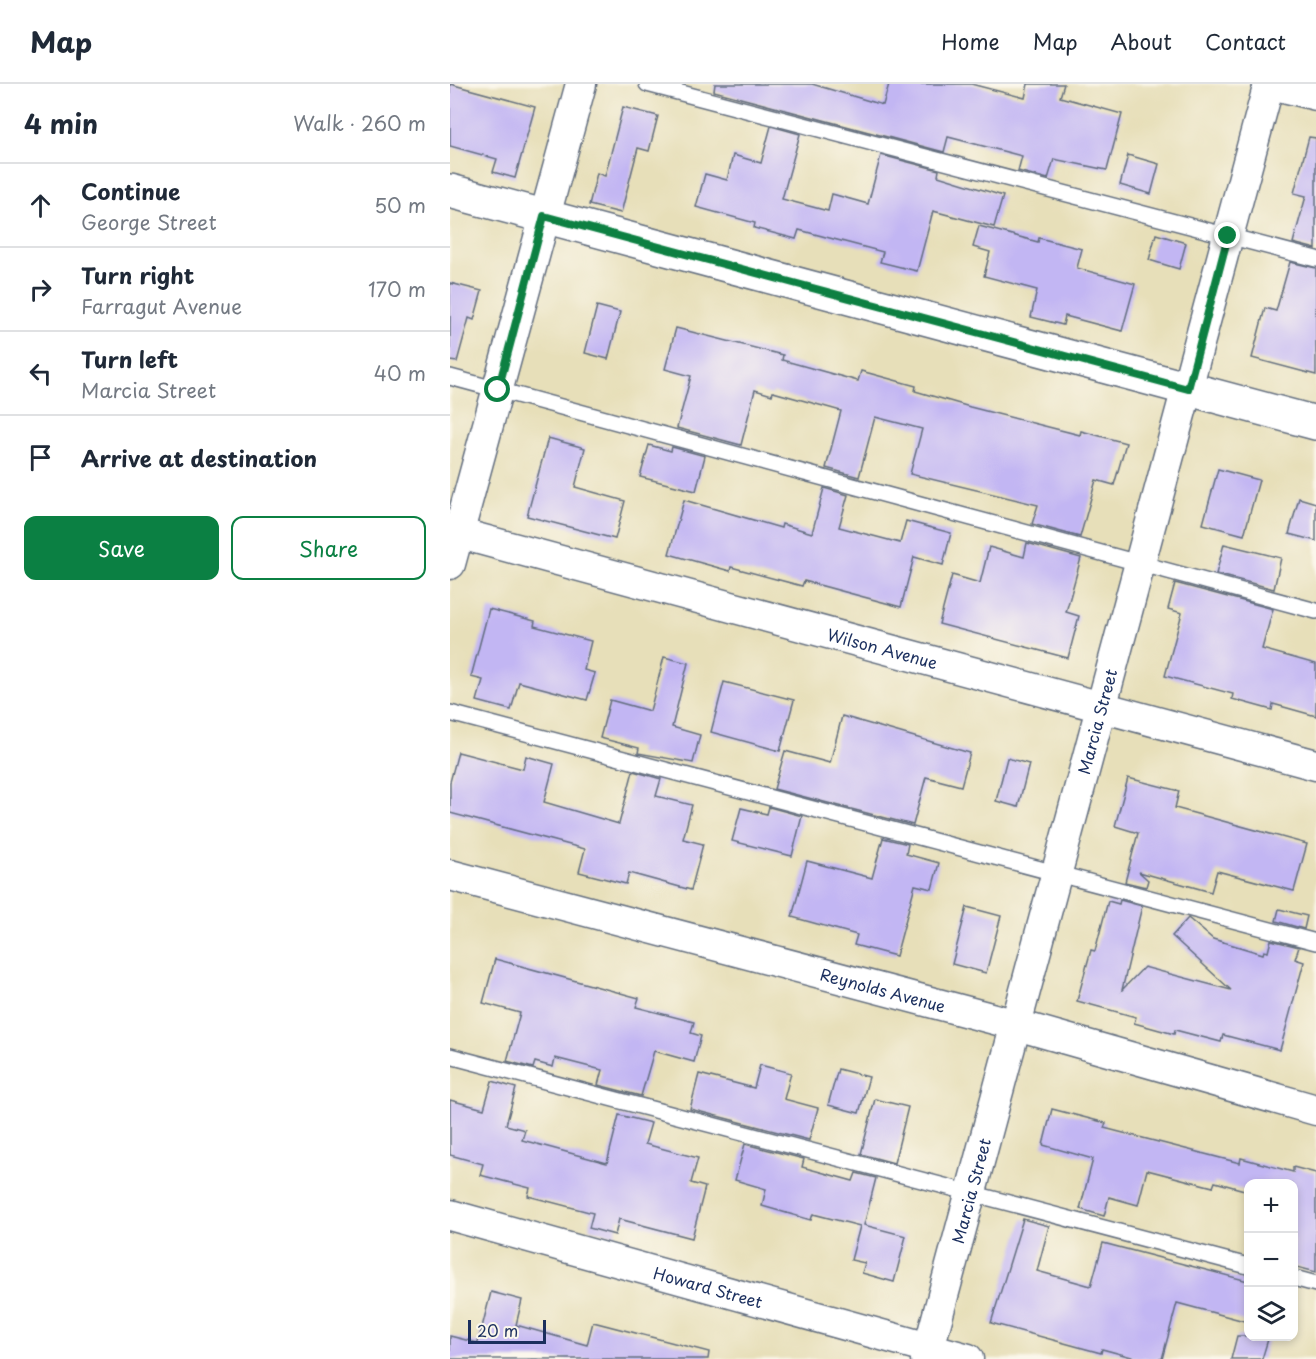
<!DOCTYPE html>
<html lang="en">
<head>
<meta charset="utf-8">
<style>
  body { margin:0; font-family:"Playpen Sans",sans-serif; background:#f2f2f3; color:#1f2937 }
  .controls { position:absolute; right:18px; bottom:18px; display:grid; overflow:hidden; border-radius:12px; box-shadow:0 3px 9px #0003 }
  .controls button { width:54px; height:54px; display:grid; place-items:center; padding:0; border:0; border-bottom:2px solid #e0e1e3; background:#fff; color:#1f2937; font:30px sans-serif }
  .scale { position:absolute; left:18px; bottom:15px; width:78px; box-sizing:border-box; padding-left:6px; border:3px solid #1b2f5e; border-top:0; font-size:16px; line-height:21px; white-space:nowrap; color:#1b2f5e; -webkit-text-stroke:4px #fbf7ec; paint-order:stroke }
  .stop { position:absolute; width:18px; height:18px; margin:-14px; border:4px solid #0b8043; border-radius:50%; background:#fff }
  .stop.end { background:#0b8043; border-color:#fff; box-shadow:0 2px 6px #0008 }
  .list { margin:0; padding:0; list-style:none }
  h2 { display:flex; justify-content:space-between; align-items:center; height:78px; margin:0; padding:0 24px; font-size:26px }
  h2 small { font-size:20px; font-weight:400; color:#747a83 }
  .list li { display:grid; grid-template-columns:39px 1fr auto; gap:18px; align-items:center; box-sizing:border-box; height:84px; padding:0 24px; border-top:2px solid #e0e1e3 }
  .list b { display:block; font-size:22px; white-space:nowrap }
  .list p { margin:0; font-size:20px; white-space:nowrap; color:#747a83 }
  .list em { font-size:20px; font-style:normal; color:#747a83 }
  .actions { display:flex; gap:12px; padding:18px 24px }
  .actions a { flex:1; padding:14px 0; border:2px solid #0b8043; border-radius:12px; text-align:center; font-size:21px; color:#0b8043 }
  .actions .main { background:#0b8043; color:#fff }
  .icon { flex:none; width:33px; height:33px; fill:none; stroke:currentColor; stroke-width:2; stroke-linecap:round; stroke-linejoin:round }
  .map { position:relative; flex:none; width:866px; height:1275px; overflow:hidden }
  header { display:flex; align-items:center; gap:36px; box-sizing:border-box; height:84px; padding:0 30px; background:#fff; border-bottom:2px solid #e0e1e3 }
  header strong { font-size:28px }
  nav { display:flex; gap:33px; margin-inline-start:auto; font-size:21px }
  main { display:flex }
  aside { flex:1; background:#fff }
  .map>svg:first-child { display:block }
</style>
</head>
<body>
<header>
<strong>Map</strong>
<nav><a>Home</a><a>Map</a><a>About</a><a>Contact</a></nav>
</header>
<main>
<aside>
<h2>4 min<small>Walk · 260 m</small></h2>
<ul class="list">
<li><svg class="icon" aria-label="ahead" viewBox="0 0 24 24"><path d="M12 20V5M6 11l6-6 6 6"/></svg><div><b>Continue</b><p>George Street</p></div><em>50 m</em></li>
<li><svg class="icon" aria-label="right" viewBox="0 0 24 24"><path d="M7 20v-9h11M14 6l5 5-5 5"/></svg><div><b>Turn right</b><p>Farragut Avenue</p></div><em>170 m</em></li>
<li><svg class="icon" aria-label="left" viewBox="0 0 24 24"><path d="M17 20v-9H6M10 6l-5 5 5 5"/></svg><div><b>Turn left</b><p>Marcia Street</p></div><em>40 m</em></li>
<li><svg class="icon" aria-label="arrive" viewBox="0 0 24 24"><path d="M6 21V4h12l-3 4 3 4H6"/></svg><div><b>Arrive at destination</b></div></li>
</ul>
<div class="actions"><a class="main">Save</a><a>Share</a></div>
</aside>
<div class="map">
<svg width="866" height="1275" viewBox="0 0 866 1275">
  <rect width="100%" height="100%" fill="#fbf7ec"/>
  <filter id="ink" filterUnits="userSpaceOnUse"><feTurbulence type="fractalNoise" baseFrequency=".0167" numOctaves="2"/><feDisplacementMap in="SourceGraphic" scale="12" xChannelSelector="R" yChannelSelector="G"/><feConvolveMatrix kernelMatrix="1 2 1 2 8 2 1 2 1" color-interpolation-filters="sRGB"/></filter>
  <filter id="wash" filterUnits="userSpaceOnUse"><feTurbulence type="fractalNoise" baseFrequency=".008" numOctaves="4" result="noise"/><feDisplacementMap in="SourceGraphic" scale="24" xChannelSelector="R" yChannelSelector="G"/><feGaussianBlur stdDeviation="1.35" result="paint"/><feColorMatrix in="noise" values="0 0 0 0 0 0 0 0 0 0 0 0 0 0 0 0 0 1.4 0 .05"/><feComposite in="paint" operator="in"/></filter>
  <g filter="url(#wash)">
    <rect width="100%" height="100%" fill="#e7dfb9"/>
    <g id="blocks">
      <g fill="#c2b6f3">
        <polygon points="0,0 85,23 65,94 43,88 47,75 0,62"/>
        <polygon points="265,0 362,0 433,21 439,0 521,0 575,14 578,0 614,0 610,13 672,30 657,86 604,75 598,95 568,87 572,72 498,53 494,68 264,7"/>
        <polygon points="173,23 208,32 199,67 188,64 171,129 139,121 147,89 155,92"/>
        <polygon points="321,42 350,50 332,115 378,127 382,110 418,120 431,71 489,86 488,92 553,112 544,143 483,127 467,187 430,178 433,168 349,146 346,155 304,144 305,139 246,123 255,90 277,96 283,71 311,79"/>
        <polygon points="859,53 866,54 866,165 843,159 856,112 844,109"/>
        <polygon points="678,71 709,80 701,110 670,101"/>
        <polygon points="529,142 588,158 589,154 632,165 627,184 685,200 672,247 615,232 613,241 581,233 587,206 534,192 540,168 523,163"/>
        <polygon points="706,150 736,159 729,185 699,176"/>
        <polygon points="840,178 866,184 866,291 802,274 815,224 826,227"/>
        <polygon points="0,199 32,207 24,236 19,234 7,278 0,277"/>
        <polygon points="147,222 170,228 158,275 135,269"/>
        <polygon points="226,244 333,271 332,276 408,297 411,287 466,302 465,307 520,323 630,351 631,347 676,359 664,401 646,396 630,453 582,440 588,421 460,390 472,345 425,333 409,393 376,384 391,327 323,308 322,311 305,306 291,361 227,344 241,292 215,285"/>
        <polygon points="98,354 135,364 125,403 175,417 165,455 77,432"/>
        <polygon points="199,361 221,367 222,363 255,372 246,407 190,393"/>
        <polygon points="768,385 809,396 794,451 753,440"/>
        <polygon points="374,404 398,411 389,443 450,459 456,437 501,449 493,481 464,473 451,523 354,497 352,502 281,483 280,487 219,470 234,416 331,444 332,440 362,449"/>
        <polygon points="849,414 866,419 866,457 839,450"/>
        <polygon points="577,459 631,474 616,528 629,532 618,574 489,540 502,491 530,499 539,463 574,473"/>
        <polygon points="774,460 831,474 824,505 766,490"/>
        <polygon points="725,499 823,525 812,565 866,580 866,632 823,620 822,626 782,615 783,610 715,592 732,529 718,525"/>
        <polygon points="39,525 85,537 84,542 141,557 134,586 145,589 137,616 69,598 61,626 27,617 33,596 21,593"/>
        <polygon points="214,573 238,579 222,643 250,651 243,679 188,669 189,664 150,654 160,616 200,627"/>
        <polygon points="274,598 344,616 330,667 261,648"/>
        <polygon points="392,632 520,669 511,702 476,693 463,741 324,705 335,667 380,679"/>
        <polygon points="8,668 73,685 76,672 104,680 94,718 169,740 183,687 211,695 206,712 242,721 233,755 253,760 241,806 179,789 176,800 129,788 135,765 0,729 0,698"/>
        <polygon points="557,674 579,680 568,723 546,717"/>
        <polygon points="678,694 729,707 725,724 857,760 844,807 767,787 761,808 689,788 698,796 696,803 675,798 688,749 665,742"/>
        <polygon points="319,723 352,732 342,772 282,757 291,724 317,730"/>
        <polygon points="433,754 458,760 456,770 489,779 482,805 465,801 446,872 404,861 407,851 342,833 357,777 422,794"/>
        <polygon points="670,816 692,822 672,906 694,883 781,906 722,852 738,834 763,855 813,870 814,867 818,868 821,856 849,863 845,875 854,878 830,966 773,951 771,958 725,946 724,950 684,939 686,933 627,917 641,866 645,867 658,817 669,820"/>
        <polygon points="517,823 551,832 536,889 502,880"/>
        <polygon points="829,825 857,832 854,845 826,837"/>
        <polygon points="45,875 189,914 186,923 244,938 241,949 251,952 244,978 204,967 191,1012 148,1001 152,986 105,974 103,983 85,978 83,984 57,977 70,929 33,919"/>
        <polygon points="310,981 341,989 334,1015 368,1024 359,1056 240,1025 249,990 304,1004"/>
        <polygon points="388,985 419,993 409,1029 378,1021"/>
        <polygon points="42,997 66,1004 56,1041 75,1046 72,1056 157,1079 169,1031 201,1039 195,1060 248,1074 241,1099 255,1103 242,1154 169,1135 165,1151 139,1144 143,1129 78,1112 80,1104 30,1091 33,1080 0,1071 0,1016 34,1025"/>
        <polygon points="425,1015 458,1023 444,1079 411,1070"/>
        <polygon points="602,1025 656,1039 654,1044 790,1079 791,1074 843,1088 843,1083 866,1089 866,1188 843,1182 843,1100 798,1100 798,1107 765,1098 763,1103 697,1086 688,1121 659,1113 654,1132 630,1125 643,1075 593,1061"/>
        <polygon points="295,1060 354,1075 352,1083 403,1097 406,1089 426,1094 414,1141 456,1152 444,1198 412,1189 415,1179 401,1176 410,1142 363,1130 361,1136 312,1122 316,1105 285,1096"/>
        <polygon points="573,1135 599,1142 587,1187 641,1202 653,1159 798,1197 798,1238 727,1219 712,1275 689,1275 652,1265 651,1269 541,1239"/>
        <polygon points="41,1208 72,1216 66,1241 137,1261 143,1238 259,1268 258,1275 0,1275 0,1252 28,1259"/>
        <polygon points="787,1252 819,1252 812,1275 781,1275"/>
      </g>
    </g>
  </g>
  <g filter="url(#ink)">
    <use href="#blocks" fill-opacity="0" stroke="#626d7e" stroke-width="1.5"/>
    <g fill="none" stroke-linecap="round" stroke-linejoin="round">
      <defs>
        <g id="service">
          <polyline points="197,0 866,175"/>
          <polyline points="0,293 866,527"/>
          <polyline points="0,629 866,858"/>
          <polyline points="0,972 798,1182"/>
          <polyline points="844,1194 866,1200"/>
        </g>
        <g id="minor">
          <polyline points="821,0 866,11"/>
          <path id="s1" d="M0,447L866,681"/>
          <polyline points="0,480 131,0"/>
          <path id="s2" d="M0,791L567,941L866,1026"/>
          <path id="s3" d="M0,1131L518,1275"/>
          <path id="s4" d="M476,1275C588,849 705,425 819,0"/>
        </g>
        <polyline id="tertiary" points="0,107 866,339"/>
      </defs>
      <use href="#service" stroke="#626d7e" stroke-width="18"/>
      <use href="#minor" stroke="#626d7e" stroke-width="33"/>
      <use href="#tertiary" stroke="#626d7e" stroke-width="36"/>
      <use href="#service" stroke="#fff" stroke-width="15"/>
      <use href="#minor" stroke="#fff" stroke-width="30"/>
      <use href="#tertiary" stroke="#fff" stroke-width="33"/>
    </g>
  </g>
  <g fill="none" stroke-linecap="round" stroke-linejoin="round" filter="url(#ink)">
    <polyline stroke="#0b8043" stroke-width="8" points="48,306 94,132 738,305 778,152"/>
  </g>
  <g text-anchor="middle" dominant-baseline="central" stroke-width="6" stroke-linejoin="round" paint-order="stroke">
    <g font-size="16" fill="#1b2f5e" stroke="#fbf7ec">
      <text stroke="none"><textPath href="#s1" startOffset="448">Wilson Avenue</textPath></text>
      <text stroke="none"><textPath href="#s4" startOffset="660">Marcia Street</textPath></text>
      <text stroke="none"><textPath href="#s2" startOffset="448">Reynolds Avenue</textPath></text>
      <text stroke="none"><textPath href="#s4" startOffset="174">Marcia Street</textPath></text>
      <text stroke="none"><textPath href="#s3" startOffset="268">Howard Street</textPath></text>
    </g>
  </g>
</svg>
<div class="controls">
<button>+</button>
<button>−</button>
<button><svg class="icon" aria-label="layers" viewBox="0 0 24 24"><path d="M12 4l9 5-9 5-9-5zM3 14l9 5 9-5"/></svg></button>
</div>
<div class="scale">20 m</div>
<div class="stop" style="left:48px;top:306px"></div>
<div class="stop end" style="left:778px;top:152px"></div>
</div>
</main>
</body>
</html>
